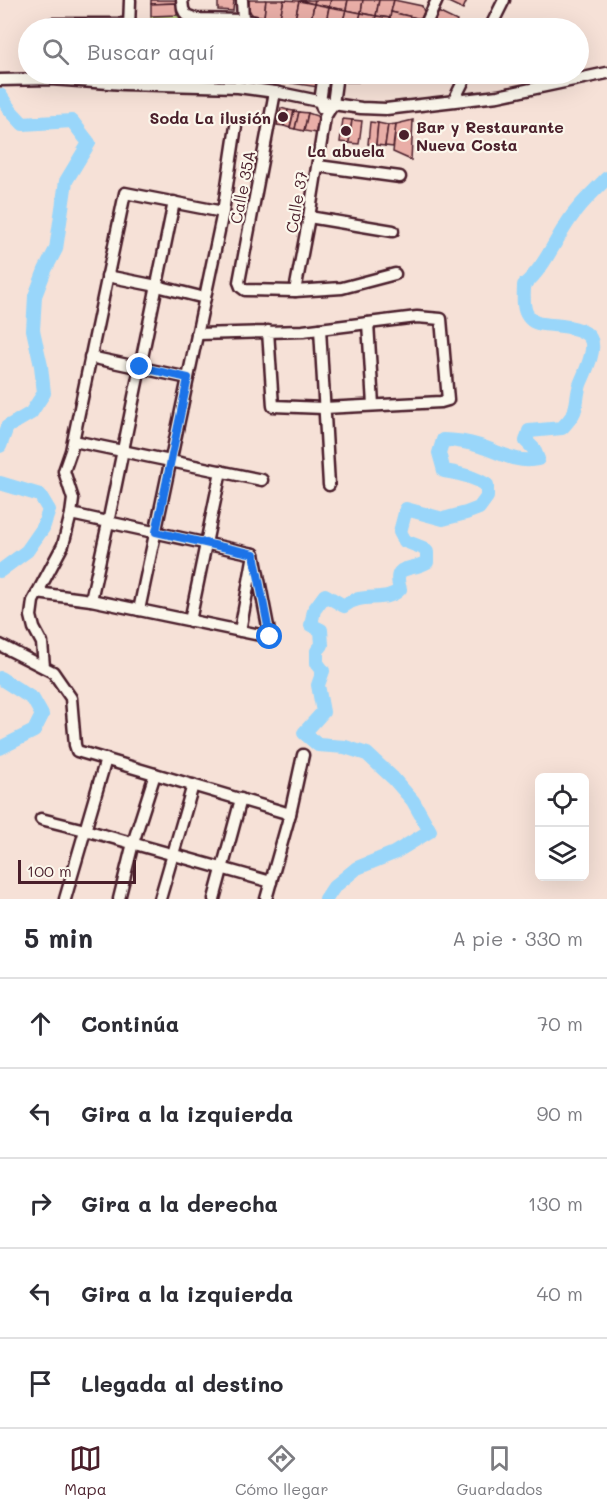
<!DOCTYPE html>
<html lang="es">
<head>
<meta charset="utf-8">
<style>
  body { margin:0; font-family:Mali,sans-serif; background:#f7f7f7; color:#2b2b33 }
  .controls { position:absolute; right:18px; bottom:18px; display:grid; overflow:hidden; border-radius:9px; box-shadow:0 6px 24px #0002 }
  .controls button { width:54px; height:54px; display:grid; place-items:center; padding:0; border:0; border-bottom:2px solid #e1e1e2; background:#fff; color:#2b2b33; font:30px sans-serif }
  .scale { position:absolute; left:18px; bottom:15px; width:118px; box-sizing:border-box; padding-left:6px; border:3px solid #4a1f2b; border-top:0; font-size:16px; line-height:21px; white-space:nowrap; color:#4a1f2b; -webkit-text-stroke:4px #fbf7ec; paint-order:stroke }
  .stop { position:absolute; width:18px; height:18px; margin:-14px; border:4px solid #1a73e8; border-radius:50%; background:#fff }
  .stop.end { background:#1a73e8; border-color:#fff; box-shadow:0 2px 6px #0008 }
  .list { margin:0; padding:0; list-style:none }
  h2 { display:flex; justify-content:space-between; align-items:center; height:78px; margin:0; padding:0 24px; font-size:26px }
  h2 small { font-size:20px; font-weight:400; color:#7c7c81 }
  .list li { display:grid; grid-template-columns:39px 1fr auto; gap:18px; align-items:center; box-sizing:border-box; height:90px; padding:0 24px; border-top:2px solid #e1e1e2 }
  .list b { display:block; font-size:22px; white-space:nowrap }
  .list em { font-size:20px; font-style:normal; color:#7c7c81 }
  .icon { flex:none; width:33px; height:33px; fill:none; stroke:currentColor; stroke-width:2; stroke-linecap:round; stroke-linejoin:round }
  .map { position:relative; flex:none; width:607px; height:899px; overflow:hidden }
  .search { position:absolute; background:#fff; box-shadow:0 6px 24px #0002; left:18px; right:18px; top:18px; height:66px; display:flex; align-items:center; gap:15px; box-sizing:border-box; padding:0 21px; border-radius:33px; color:#7c7c81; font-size:22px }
  .sheet { height:528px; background:#fff }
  nav { display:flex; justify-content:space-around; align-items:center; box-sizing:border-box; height:84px; border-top:2px solid #e1e1e2; background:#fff; font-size:16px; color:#7c7c81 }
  nav a { display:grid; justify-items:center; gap:3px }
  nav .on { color:#4a1f2b }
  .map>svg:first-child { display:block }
</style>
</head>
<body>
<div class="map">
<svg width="607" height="899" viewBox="0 0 607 899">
  <rect width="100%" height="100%" fill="#f6e1d7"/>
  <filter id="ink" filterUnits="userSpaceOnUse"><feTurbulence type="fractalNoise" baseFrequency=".0167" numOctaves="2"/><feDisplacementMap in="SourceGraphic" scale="12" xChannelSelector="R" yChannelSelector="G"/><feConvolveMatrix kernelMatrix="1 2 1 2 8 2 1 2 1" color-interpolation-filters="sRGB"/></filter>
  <g filter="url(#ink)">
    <polygon fill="#c1d68b" stroke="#867a5b" stroke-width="1.5" points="177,15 185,23 183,28 151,28 151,16"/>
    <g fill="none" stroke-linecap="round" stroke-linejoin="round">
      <g stroke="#99d6fa" stroke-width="14">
        <polyline points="0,95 10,110 23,124 72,121 89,143 66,181 56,249 45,270 35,296 33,330 41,366 44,393 31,413 7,427 0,446"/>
        <polyline points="0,483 40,495 49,510 43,528 27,551 0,571"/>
        <polyline points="0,678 33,699 42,715 34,731 0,748"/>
        <path d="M326,899L334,887L357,868L394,853L430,831L413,801L393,778L367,754L345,747L318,745L304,733L323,712L318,685L323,671L317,663V651L322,645L321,630L311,625L314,610L325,595L344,606C361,591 387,604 400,589C392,563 410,572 427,562V552L423,548L405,541L400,532L406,509L443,519L466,513L479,508L487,497V485C474,477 459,473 444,471L439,453L443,440C455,440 467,442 480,446C499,452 517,464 538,459L534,449L526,441L529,431L562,428C567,422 574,416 575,409C578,400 577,391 581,382C598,344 601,329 553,325C544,324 534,325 528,316C522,308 524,295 524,285C546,266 555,239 572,216C582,202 595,190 607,178"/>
      </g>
    </g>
    <g fill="#e9aea7" stroke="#4a1f2b" stroke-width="1.5">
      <polygon points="151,0 177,0 177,3 151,4"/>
      <polygon points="218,0 234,0 233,11 218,10"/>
      <polygon points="249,0 266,0 264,17 253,15 251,13 249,9"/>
      <polygon points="266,0 284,0 279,21 264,17"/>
      <polygon points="284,0 299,1 294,24 279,21"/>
      <polygon points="300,0 315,0 314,4"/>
      <polygon points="315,0 331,0 329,7 314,4"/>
      <polygon points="331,0 348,0 346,10 329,7"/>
      <polygon points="348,0 363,0 361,13 346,10"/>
      <polygon points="363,0 379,0 376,16 361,13"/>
      <polygon points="379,0 394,0 390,18 376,16"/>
      <polygon points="394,0 422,6 424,12 421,19 391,12"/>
      <polygon points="444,0 467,0 463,9"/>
      <polygon points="299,1 314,4 310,27 294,24"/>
      <polygon points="177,3 177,15 151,16 151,4"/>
      <polygon points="314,4 329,7 325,28 310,27"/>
      <polygon points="329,7 346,10 341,28 325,28"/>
      <polygon points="346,10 361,13 357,28 341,28"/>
      <polygon points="391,12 421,19 416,28 406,28 389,24"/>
      <polygon points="438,12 457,21 454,28 437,28 432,26"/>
      <polygon points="361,13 376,16 373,28 357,28"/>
      <polygon points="376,16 390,18 388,28 373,28"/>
      <polygon points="185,23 196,26 195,28 183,28"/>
      <polygon points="389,24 406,28 388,28"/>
      <polygon points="293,74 320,74 318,87 291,83"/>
      <rect x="346" y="74" width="12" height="8"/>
      <polygon points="281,108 288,110 284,126 277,125"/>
      <polygon points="288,110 294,111 290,128 284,126"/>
      <polygon points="294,111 299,112 295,129 290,128"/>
      <polygon points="299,112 308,113 304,131 295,129"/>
      <polygon points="308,113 317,116 318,119 316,133 304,131"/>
      <polygon points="343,119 352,120 349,143 340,142"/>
      <polygon points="352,120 362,121 359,144 349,143"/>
      <polygon points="413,120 411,160 393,152 396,124"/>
      <polygon points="370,122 378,123 376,145 368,144"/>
      <polygon points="378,123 388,125 385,146 376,145"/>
      <polygon points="396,124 393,147 385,146 388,125"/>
    </g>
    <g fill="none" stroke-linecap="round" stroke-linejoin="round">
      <defs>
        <g id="minor">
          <polyline points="182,0 183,9 186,15 196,19 243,20 287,28"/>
          <polyline points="242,0 243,20"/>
          <polyline points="52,24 129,24"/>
          <polyline points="129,28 130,0"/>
          <polyline points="424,28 437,0"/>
          <polyline points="490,28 504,0"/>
          <polyline points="0,80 50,79 124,84 238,87 275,92 333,104 361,108 386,109 498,96 607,73"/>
          <polyline points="275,92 239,282 241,287 245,290 295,291 342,288 395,274"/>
          <polyline points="454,100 467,74"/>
          <polyline points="322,108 320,102 324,74"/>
          <polyline points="318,166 400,177"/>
          <polyline points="309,217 393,231"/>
          <polyline points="107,276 157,286 205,298"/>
          <polyline points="295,291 309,217 325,117 333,104 337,74"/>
          <polyline points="368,323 373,405"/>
          <polyline points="320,329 329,485"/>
          <polyline points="197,334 303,331 417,317 441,319 448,400 441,402 324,408 273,406 268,331"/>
          <polyline points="90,357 188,378"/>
          <polyline points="74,441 262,480"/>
          <polyline points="71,514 254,554"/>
          <polyline points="37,593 91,600 270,637 254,554 240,631"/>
          <polyline points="91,600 108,523 174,202"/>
          <polyline points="139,610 223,212 236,126"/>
          <polyline points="190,621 221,471"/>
          <polyline points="0,645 53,672 71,698 75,745 77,751 290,814 303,755"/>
          <polyline points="44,667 42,643 34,628 31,616 33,601 63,545 71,514 73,499 64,471 71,451 125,193 223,212"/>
          <polyline points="41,819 85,830 271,882"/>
          <polyline points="65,899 106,759"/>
          <polyline points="119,899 133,843 155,774"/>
          <polyline points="160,899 193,785"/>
          <polyline points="214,899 241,799"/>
          <polyline points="266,899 290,814"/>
        </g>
      </defs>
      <use href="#minor" stroke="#4a1f2b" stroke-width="15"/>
      <use href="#minor" stroke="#fbf7ec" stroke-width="10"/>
    </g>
  </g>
  <g fill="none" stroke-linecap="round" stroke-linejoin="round" filter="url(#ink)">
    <polyline stroke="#1a73e8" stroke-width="8" points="140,367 188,378 156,532 254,554 270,637"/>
  </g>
  <g fill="#4a1f2b" stroke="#fbf7ec" stroke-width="2">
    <circle cx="283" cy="117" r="6"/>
    <circle cx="346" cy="131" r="6"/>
    <circle cx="404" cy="135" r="6"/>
  </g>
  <g text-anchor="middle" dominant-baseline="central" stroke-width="4.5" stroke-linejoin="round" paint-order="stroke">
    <g font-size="16" font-weight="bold" fill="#4a1f2b" stroke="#fbf7ec" text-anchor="end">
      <text x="271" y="117">Soda La ilusión</text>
      <text x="416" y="126" text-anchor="start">Bar y Restaurante<tspan x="416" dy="18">Nueva Costa</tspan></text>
      <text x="346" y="150" text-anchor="middle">La abuela</text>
    </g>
    <g font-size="16" fill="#4a1f2b" stroke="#fbf7ec">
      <text transform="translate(242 187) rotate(-79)">Calle 35A</text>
      <text transform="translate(296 202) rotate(-80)">Calle 37</text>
    </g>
  </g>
</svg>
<div class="controls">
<button><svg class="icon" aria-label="locate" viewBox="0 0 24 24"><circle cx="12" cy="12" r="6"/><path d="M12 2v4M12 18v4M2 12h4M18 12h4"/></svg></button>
<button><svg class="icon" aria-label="layers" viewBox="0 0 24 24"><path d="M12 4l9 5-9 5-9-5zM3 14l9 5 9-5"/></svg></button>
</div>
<div class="scale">100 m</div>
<div class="stop" style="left:270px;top:637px"></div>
<div class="stop end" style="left:140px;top:367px"></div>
<div class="search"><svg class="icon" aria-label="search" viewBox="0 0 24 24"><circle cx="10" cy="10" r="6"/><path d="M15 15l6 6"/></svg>Buscar aquí</div>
</div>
<section class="sheet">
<h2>5 min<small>A pie · 330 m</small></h2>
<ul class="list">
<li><svg class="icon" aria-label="ahead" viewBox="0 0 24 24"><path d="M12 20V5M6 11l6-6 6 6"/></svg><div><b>Continúa</b></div><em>70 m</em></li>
<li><svg class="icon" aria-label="left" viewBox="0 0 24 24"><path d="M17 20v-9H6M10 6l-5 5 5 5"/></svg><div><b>Gira a la izquierda</b></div><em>90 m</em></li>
<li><svg class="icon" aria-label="right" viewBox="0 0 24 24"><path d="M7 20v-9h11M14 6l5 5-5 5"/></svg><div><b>Gira a la derecha</b></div><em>130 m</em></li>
<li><svg class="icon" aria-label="left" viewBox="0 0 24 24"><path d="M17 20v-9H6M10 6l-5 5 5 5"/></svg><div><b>Gira a la izquierda</b></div><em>40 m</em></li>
<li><svg class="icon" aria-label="arrive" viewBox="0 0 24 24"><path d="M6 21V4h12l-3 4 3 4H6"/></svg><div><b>Llegada al destino</b></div></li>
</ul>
</section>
<nav>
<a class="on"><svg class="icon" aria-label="map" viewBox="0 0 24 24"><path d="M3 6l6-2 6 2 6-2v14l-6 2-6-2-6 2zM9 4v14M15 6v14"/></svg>Mapa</a>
<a><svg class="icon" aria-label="directions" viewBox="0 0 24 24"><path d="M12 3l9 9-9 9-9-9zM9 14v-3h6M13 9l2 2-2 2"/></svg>Cómo llegar</a>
<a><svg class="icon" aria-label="saved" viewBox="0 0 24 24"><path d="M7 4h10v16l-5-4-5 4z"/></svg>Guardados</a>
</nav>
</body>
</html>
